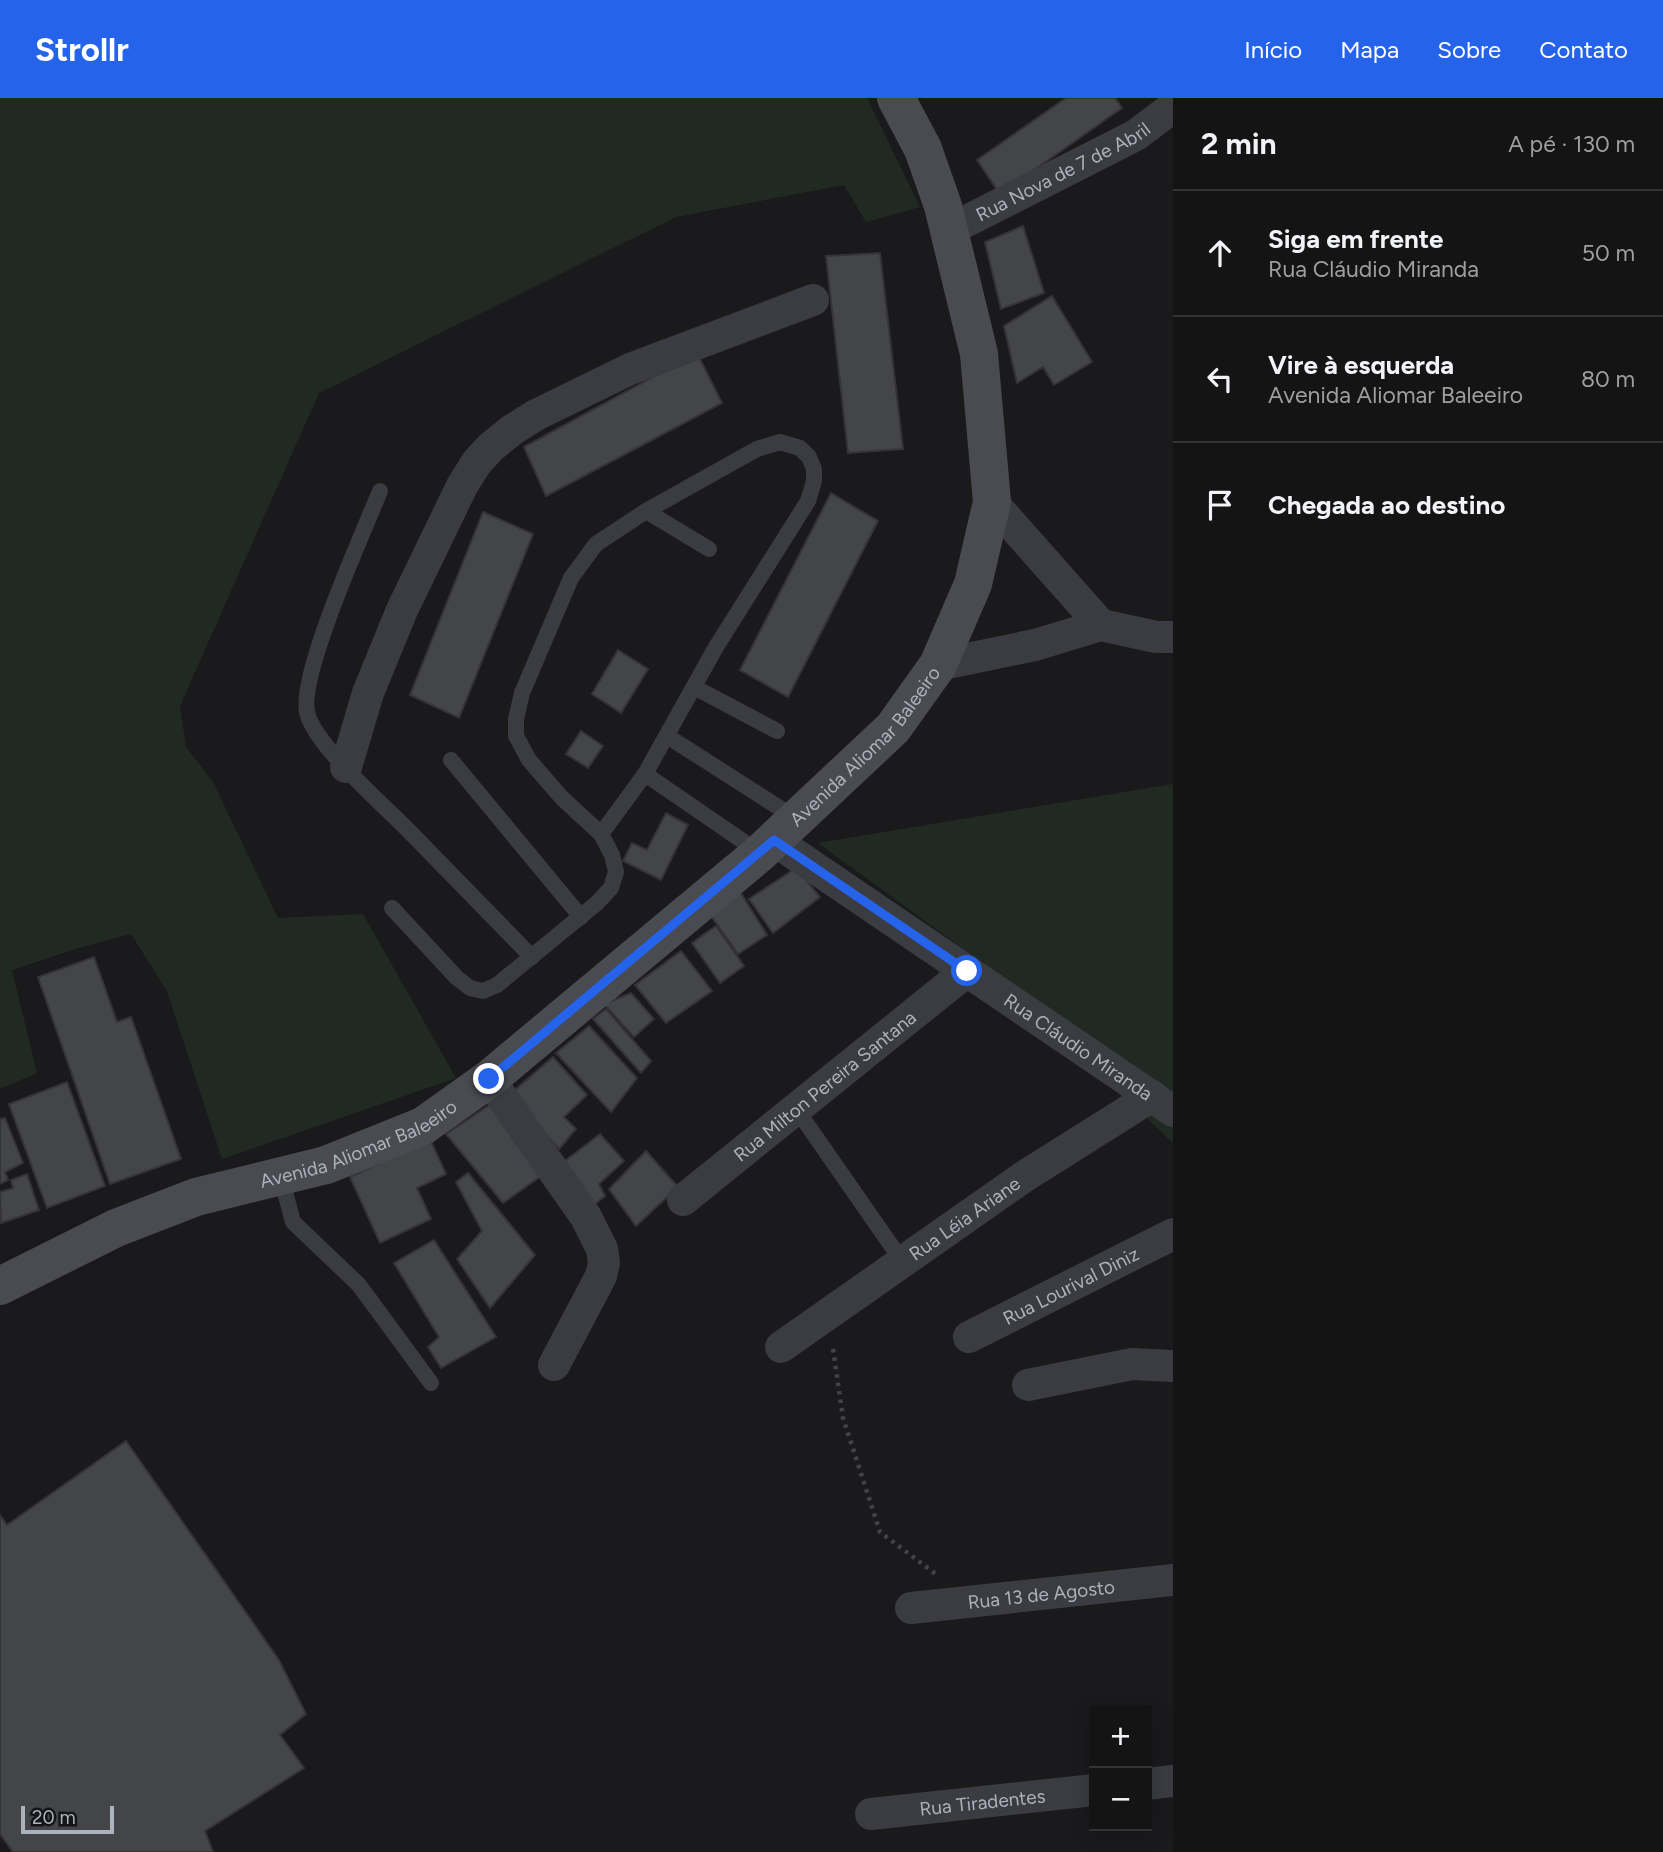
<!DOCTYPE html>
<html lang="pt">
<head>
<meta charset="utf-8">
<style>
  body { margin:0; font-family:Figtree,sans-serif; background:#212122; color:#f1f3f6 }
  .controls { position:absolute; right:21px; bottom:21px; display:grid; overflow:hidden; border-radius:0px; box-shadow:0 4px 18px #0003 }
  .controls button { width:63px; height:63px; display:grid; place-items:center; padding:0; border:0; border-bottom:2px solid #333334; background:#141415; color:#f1f3f6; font:35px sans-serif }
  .scale { position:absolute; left:21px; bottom:18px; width:93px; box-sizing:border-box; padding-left:7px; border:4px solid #acb2bb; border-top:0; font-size:19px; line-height:24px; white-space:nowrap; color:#acb2bb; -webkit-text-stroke:5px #141517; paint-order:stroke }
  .stop { position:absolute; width:21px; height:21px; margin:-16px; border:5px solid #2563eb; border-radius:50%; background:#fff }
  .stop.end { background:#2563eb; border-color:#fff; box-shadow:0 2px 7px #0008 }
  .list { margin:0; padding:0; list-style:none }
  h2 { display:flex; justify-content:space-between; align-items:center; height:91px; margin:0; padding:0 28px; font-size:30px }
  h2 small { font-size:23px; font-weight:400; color:#9d9ea0 }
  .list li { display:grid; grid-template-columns:46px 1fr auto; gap:21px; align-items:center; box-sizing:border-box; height:126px; padding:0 28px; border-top:2px solid #333334 }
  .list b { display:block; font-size:26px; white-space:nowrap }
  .list p { margin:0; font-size:23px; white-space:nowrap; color:#9d9ea0 }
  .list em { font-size:23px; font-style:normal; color:#9d9ea0 }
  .icon { flex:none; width:38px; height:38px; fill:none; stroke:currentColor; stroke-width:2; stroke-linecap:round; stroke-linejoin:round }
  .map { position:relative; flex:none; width:1173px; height:1754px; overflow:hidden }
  header { display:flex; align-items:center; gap:42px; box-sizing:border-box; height:98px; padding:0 35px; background:#2563eb; color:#fff }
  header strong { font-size:33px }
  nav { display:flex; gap:38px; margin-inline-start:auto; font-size:24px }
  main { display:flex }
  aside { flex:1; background:#141415 }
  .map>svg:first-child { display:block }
</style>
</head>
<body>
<header>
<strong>Strollr</strong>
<nav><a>Início</a><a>Mapa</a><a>Sobre</a><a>Contato</a></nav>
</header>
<main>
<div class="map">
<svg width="1173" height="1754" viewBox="0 0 1173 1754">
  <rect width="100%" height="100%" fill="#1a1a1c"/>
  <g fill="#212a22">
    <polygon points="0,0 867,0 920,109 866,124 844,87 676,119 319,295 180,608 186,649 213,684 278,820 363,816 456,980 222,1061 167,893 131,836 75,851 12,872 37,975 0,991"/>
    <polygon points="1173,686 1173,1045 995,874 818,745"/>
  </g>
  <g fill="#444549" stroke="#343438" stroke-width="2">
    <polygon points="1066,0 1115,0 1122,10 1000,96 977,62"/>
    <polygon points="1023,128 1044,195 1001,211 985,144"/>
    <polygon points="880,155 903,351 848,355 826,158"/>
    <polygon points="1052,198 1092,264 1054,287 1043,269 1017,285 1004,228"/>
    <polygon points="697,255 722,305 546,398 524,349"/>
    <polygon points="831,395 878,423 788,599 740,572"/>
    <polygon points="483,414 533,436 459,620 410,597"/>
    <polygon points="618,552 648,571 621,615 592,596"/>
    <polygon points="581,633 603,648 588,670 566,656"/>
    <polygon points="666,715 688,727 661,782 623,763 632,745 647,752"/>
    <polygon points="796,770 820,799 773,835 749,801"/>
    <polygon points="739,792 767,837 738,856 709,815"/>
    <polygon points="716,828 744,868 720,885 692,845"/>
    <polygon points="681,853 712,893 666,925 635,887"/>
    <polygon points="94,859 117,924 131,919 181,1061 110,1086 38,879"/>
    <polygon points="631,895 654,921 634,939 604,906"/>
    <polygon points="606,911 651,963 641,975 593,921"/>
    <polygon points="589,928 637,980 611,1014 556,955"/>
    <polygon points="553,959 587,997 564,1019 576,1031 559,1051 510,996"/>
    <polygon points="67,984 105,1088 47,1110 9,1006"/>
    <polygon points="491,1006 541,1078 503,1105 446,1036"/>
    <polygon points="5,1020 23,1065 5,1074 8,1082 0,1086 0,1021"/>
    <polygon points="600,1036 624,1063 599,1086 605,1098 591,1109 561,1066"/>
    <polygon points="430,1041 446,1076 417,1090 431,1121 380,1145 350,1079"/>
    <polygon points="646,1053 678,1089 636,1128 609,1091"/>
    <polygon points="468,1075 535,1157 490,1210 457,1161 482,1133 456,1084"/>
    <polygon points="27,1076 39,1112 1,1125 0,1094 13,1090 11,1082"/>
    <polygon points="434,1142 496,1239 441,1270 428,1249 439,1239 394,1165"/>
    <polygon points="126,1343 279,1562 306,1616 280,1637 304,1670 205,1733 213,1754 13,1754 0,1736 0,1417 7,1427"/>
  </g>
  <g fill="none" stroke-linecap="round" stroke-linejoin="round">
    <polyline stroke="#414348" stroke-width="4.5" stroke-dasharray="3.5 5" stroke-linecap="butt" points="833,1251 843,1320 880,1434 937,1477"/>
    <g stroke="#3b3c41" stroke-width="16">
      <path d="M380,393C363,435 299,576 307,614C313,645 381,705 406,730C448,773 490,816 532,859"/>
      <polyline points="646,413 709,451"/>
      <polyline points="694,589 777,633"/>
      <polyline points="667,638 797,721"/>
      <polyline points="451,662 581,819"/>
      <polyline points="645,676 760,755"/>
      <polyline points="392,810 457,880 470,890 483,893 497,887 597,805 611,790 616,774 612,757 601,736 562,700 529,662 516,638 516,621 522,595 571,480 596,446 646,413 757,351 780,344 800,350 809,359 814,371 814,383 808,403 716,549 645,676 601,736"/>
      <polyline points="797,1012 902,1163"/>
      <polyline points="281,1079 293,1124 359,1187 431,1285"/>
    </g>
    <g stroke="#3b3c41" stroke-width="32">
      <path id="s1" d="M949,132L1136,37L1173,9"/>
      <polyline points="992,404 1101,527"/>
      <polyline points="938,567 1035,547 1101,527 1156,539 1173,539"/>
      <polyline points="346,669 368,595 402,512 462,388 477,364 491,349 512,332 536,317 630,271 813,202"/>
      <path id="s2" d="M774,742L1173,1013"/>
      <polyline points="489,981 586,1119 602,1151 604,1165 601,1178 554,1267"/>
      <path id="s3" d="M683,1102L967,873"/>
      <path id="s4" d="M969,1239L1173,1136"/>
      <path id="s5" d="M781,1249L1022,1080L1152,998"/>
      <polyline points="1028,1287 1132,1266 1173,1268"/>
      <path id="s6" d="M911,1510L1173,1482"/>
      <polyline points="1147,1686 1173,1683"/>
      <path id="s7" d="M871,1716L1094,1692"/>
    </g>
    <path stroke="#494b51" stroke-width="38" id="s8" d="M0,1188L116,1130L196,1099L326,1067L423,1028L489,981L760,755L893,630L938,567L973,486L992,404L979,256L943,108L923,51L896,0"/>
  </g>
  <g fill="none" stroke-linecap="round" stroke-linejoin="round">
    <polyline stroke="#2563eb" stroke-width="9" points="489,981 774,742 967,873"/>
  </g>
  <g text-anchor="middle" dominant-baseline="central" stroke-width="5" stroke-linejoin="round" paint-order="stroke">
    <g font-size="19" fill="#acb2bb" stroke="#141517">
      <text stroke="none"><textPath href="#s1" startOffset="128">Rua Nova de 7 de Abril</textPath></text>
      <text stroke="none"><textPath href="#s8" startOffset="1038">Avenida Aliomar Baleeiro</textPath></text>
      <text stroke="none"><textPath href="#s2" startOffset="368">Rua Cláudio Miranda</textPath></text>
      <text stroke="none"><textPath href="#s3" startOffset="182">Rua Milton Pereira Santana</textPath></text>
      <text stroke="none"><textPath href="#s8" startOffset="387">Avenida Aliomar Baleeiro</textPath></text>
      <text stroke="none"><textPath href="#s5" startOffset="224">Rua Léia Ariane</textPath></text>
      <text stroke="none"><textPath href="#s4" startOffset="114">Rua Lourival Diniz</textPath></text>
      <text stroke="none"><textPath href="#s6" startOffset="131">Rua 13 de Agosto</textPath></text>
      <text stroke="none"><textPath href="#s7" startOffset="112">Rua Tiradentes</textPath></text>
    </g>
  </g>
</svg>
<div class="controls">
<button>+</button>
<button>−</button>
</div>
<div class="scale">20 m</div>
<div class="stop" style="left:967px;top:873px"></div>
<div class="stop end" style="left:489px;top:981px"></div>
</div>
<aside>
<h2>2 min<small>A pé · 130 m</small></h2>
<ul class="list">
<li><svg class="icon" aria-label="ahead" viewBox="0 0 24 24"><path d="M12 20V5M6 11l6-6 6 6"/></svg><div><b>Siga em frente</b><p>Rua Cláudio Miranda</p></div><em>50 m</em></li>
<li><svg class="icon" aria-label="left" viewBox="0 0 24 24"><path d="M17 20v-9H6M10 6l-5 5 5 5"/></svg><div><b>Vire à esquerda</b><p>Avenida Aliomar Baleeiro</p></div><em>80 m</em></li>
<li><svg class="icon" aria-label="arrive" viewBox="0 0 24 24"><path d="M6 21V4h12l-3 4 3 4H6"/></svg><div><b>Chegada ao destino</b></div></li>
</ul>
</aside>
</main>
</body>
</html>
